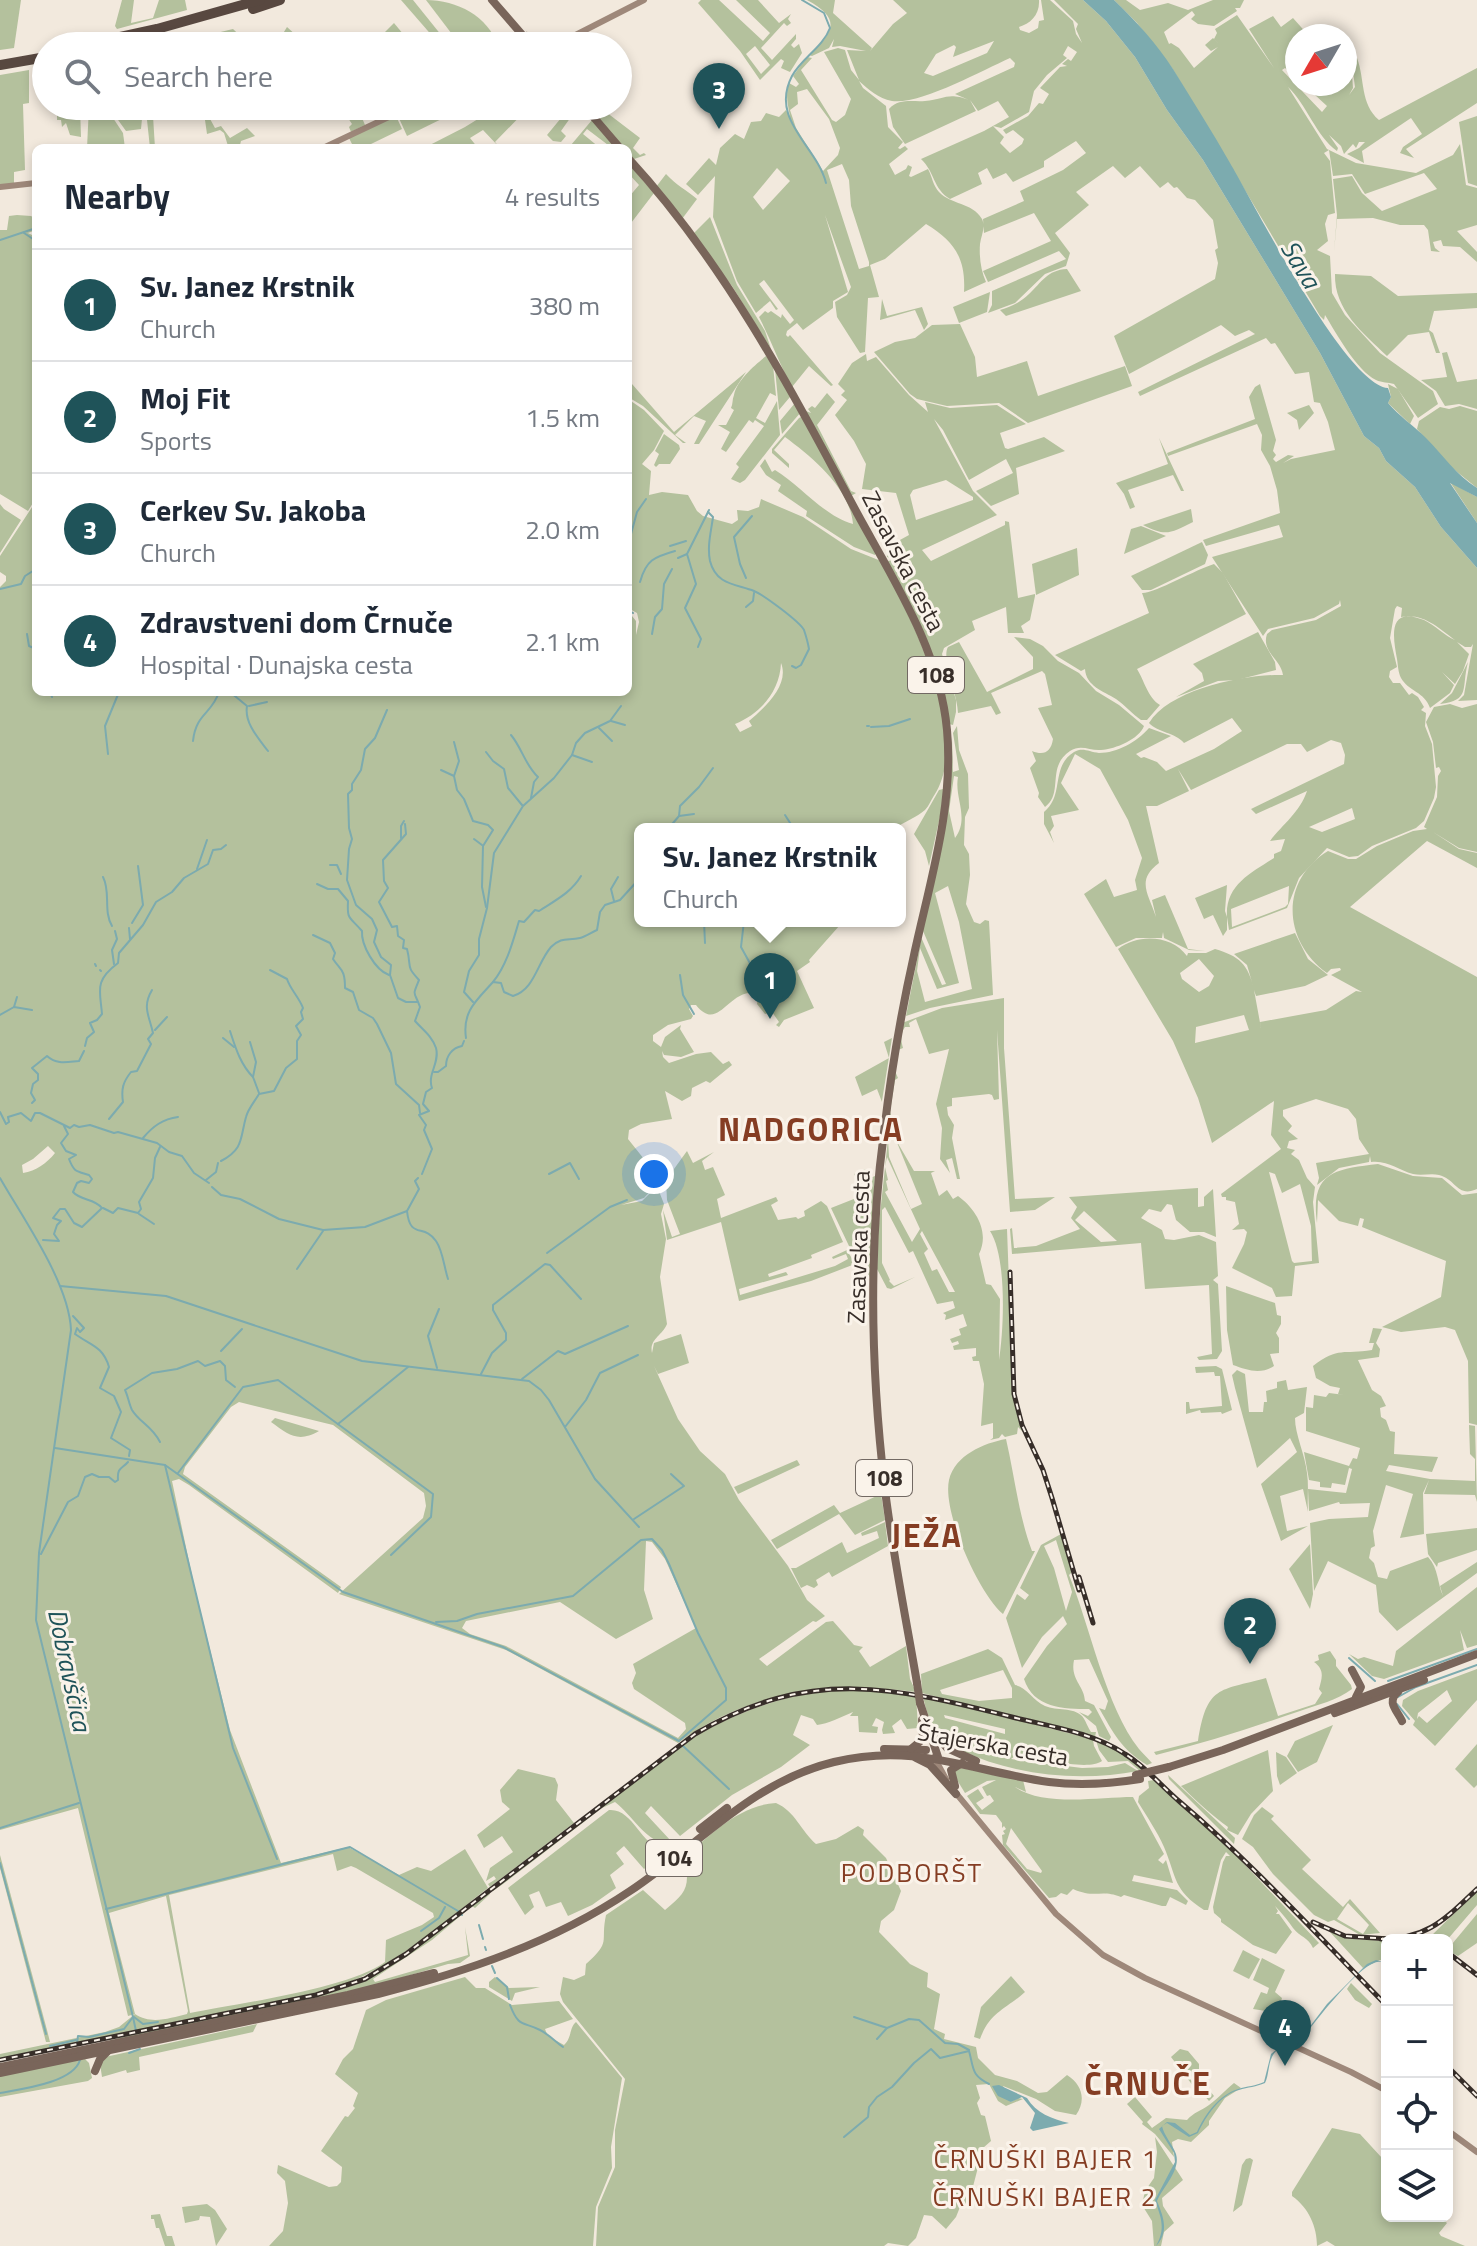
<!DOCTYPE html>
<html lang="en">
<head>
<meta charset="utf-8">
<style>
  body { margin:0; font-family:"Titillium Web",sans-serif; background:#f2f2f3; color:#1f2937 }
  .controls { position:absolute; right:24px; bottom:24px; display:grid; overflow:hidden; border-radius:12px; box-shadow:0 4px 12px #0003 }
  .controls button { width:72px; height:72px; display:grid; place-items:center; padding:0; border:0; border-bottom:2px solid #e0e1e3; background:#fff; color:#1f2937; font:40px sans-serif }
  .compass { position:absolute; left:1285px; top:24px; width:72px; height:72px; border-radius:50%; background:#fff; box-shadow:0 4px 12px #0003; rotate:231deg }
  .you { position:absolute; left:654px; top:1174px; width:28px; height:28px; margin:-20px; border:6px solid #fff; border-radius:50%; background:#1a73e8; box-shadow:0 0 0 12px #1a73e833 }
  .badge { display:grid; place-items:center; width:52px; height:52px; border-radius:50%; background:#1f5359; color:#fff; font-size:26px; font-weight:700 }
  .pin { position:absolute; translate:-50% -66px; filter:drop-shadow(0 2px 4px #0008) }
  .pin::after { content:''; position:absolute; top:42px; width:28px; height:24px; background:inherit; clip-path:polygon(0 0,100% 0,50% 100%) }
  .popup { position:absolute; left:634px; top:823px; width:272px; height:104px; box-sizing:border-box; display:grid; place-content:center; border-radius:12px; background:#fff; filter:drop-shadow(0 2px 6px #0005); font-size:26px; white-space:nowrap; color:#747a83 }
  .popup b { font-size:30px; color:#1f2937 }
  .popup::after { content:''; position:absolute; left:50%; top:100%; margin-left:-16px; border:16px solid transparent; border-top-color:#fff }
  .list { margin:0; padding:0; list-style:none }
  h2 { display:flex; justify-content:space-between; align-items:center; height:104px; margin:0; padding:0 32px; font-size:34px }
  h2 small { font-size:26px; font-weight:400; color:#747a83 }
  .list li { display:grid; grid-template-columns:52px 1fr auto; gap:24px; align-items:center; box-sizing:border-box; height:112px; padding:0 32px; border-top:2px solid #e0e1e3 }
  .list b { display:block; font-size:30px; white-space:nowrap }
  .list p { margin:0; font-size:26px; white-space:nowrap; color:#747a83 }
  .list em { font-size:26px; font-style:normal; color:#747a83 }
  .icon { flex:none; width:44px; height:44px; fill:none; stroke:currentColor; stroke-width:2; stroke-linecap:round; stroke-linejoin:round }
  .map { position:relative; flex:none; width:1477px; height:2246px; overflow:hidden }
  .search { position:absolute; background:#fff; box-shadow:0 4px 12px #0003; left:32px; top:32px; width:600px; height:88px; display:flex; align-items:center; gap:20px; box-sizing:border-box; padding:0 28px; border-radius:44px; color:#747a83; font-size:30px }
  .panel { position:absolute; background:#fff; box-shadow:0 4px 12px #0003; left:32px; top:144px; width:600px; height:552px; border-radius:12px }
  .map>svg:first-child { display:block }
</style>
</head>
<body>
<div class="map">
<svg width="1477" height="2246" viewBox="0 0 1477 2246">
  <rect width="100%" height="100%" fill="#f2e9dd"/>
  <g fill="#b4c19d" fill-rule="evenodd">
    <polygon points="0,0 21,0 14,48 0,50"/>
    <polygon points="122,0 134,0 131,23 153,18 159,0 185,0 187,10 117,29 115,26"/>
    <polygon points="401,0 413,0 450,46 441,46"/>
    <path d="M426,0C457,0 488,16 498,46H461Z"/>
    <path d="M701,0H719L763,41L770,33L736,0H758L779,23L791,14L788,19L791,23L787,26L784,23L761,48L772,60L796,34V39L791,45L794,48L799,44L802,53L790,72L781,68L784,61L781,59L760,80L740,51L698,3ZM755,46L770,65L761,74L746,54Z"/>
    <path d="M807,0H835L833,13L872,48L870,51L893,24L907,13L893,0H1039C1040,15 1030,24 1019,27L1020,30L1029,33L1038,28L1039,21L1044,20L1041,0H1050L1073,21L1076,34L1082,43L1076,29L1078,24L1054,0H1083L1106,21L1135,57L1167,110L1203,160L1320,353L1364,436L1379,448L1386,461L1415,487L1441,527L1477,568V700L1458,701L1464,695L1473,644L1471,647H1465L1457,642L1469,654L1463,671L1455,684L1442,672L1454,685L1450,693L1430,708C1425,692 1408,691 1401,678C1398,672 1398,665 1397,659C1393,637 1387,605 1424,620C1435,625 1445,636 1455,640C1438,628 1424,613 1401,617L1402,608L1397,606L1395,609L1390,638L1397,667L1390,671L1389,677L1393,683H1400L1409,695L1412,693L1418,697L1424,707L1421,710L1426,713L1425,726L1432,744L1436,787L1434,798L1424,821L1416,828L1372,846L1358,856L1349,857L1327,848L1299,878L1287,908L1229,930L1227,917V930L1223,936L1213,915L1204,919L1195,898L1227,885L1225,911L1227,917C1225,885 1251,873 1274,858V854L1281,851L1285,839L1270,841C1283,824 1300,812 1307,791L1256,814L1251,809L1344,764L1345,755L1341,743L1331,740L1307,752L1301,744H1287L1191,790L1178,769L1189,791L1157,806H1146L1159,863C1136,880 1148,893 1156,917L1152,900L1165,895L1188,949L1205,951L1189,950L1164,938L1163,932L1162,938H1136L1116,947L1084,894L1106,879L1114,897L1137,890L1135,880L1142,858L1128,820L1100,769L1075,754L1061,783L1079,810L1051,816L1054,826L1050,832L1054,843L1044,824V812C1065,795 1050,767 1074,752C1083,747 1089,752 1099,753C1117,753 1137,742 1149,728L1171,736L1136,754L1141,758L1144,757L1157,762L1166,771L1214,749L1242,731L1232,718L1184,743C1175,732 1158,733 1149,723C1170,689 1245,674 1283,675C1281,659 1261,652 1267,634L1272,630L1316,620L1341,606L1340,600L1339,604L1314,618L1268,629L1263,636L1212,557L1283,537L1279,525L1206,546L1203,540L1280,513L1277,490L1270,466L1261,450L1262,435L1257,424L1168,456L1167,453L1255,419L1249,397L1255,387L1260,384L1276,440L1273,451L1276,455L1273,459L1276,462L1288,455L1294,456L1283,463L1291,459L1335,450L1328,422L1320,403L1314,402L1309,372L1295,374L1275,343L1271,344L1266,338L1140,396L1138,392L1255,334L1249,330L1235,336L1221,325L1129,374L1114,336L1215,279L1218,263L1215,250L1218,248L1213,220L1195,200L1187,198L1177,187L1174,188L1168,182L1160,188L1140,166L1125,178L1113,166L1076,192L1089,205L1055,233L1070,253L1066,266L1045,274L1015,303L988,313L992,305V291L1066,259L1059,251L988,282L983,271L1051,241L1034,213L984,233L983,219L1024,201L1020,191L1063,170L1086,153L1076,141L1044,161V167L1013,182L1006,173L993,179L987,168L978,173L982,184L950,199C933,189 935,172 921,159L984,131L1009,117L998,101L978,111L970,100L976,111L905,144L893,127L889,109C899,98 912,102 925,101C945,99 948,92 969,100L955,94L1014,67L1015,63L1010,58C981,71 920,105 892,101C878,98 869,90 859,81L863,88L886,106L888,127L903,142L898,148L900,149L905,146L908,149L889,164L895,175L906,169L908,165L912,167L909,176L911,177L928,169C932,176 933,186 939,192C951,205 972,202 982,219C986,228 981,235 980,244C979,257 981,271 986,282L964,292C966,258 954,241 926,224L885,259L870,265L879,297L868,298L865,352L860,353L837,317L835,302L847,295L851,287L825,215L848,292L833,301V308L803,330L797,323L787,331L786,335L788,337L790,335L833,385L831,386L809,366L792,387C779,363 771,340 759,317L765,311L768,313L771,311L781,318L782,314L790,324L794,320L764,280L759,284L778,309L776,310L770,301L756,313L737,281L713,217L715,176L698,195L686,184L709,158L716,165L720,148L735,134L744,139L751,122L761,121L766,113L779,117L786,110L790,117C788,104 785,96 789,83L796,87L799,84L793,76L807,57L812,58L801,70L832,120L836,122L845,115L851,99L824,52L838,48L845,50L851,70L859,80L847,50L866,51L840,46L832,47L834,39L829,48L812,56L809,55C834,32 842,19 807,0ZM994,41L987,53L933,76L924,73L936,54L954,45L956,47L953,57ZM1068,46L1077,52L1071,61L1068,59L1062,64L1067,66L1060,67L1040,88L1049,94L1043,104L1039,103L1028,116L1003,130L1006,134L1013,130L1024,139L1022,144L1010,153L1000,143L1004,137L993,126L1001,128L1029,112L1034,91L1047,75L1067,58L1063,55ZM807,89L829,119L840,148L838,155L823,171L796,128L790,110L798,104L797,92ZM842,164L849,180L851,206L869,262V266L859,269L827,170ZM777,168L790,181L763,210L753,197ZM1352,808L1355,819L1322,832L1309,827ZM1289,886L1288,904L1285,907L1232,927L1231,909Z"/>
    <path d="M1114,0H1126L1140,10L1168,3L1188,10L1213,0H1244L1240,8H1235L1237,11L1214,26L1198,24L1191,19L1195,15L1192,11L1164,32L1169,44L1171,43L1179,48L1194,68L1218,47L1211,51L1205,45L1213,38L1218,43L1214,39L1217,33L1215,29L1237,15L1274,68L1249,29L1273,16L1281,27L1293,18L1309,36H1297V79L1285,68L1282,70L1322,112L1327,106L1303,84H1345V70L1352,75L1353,88L1349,95L1355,87L1352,65L1357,58C1365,79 1360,104 1379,120L1477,68V103L1406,149L1414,158L1400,153L1403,147L1422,134L1411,118L1362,151L1364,163L1347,154L1359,148L1365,142H1359L1356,148L1353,144L1344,154L1341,146L1329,135L1338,148L1337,151C1316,136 1307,105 1288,87L1327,149L1356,163L1416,173L1453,155L1460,144L1466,185L1477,188V225L1457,231L1477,252V262L1460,247L1443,246L1441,240L1433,242L1435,248L1440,252L1431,251L1428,230L1424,225H1400L1373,218L1337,219L1334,252L1337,215L1333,179L1352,176L1362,193L1382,211L1437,189L1424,173L1365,194L1352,174L1333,176L1329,150L1324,153L1330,161L1335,213L1328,215L1325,224L1328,241L1317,250L1330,256L1332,293L1345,315L1380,353L1433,391L1438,404L1418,418L1394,384C1388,382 1382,383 1376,380C1357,371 1336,333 1325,315L1324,320L1320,316L1172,68L1137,23Z"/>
    <polygon points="394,23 413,46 398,46 385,32"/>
    <polygon points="287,27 298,37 296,40 303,46 286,46 279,40"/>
    <polygon points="233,29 251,46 218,46 208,35"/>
    <polygon points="29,70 29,103 23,104 25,170 14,172 14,184 0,185 0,75"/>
    <polygon points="57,106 65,106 66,110 69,106 80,106 81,137 70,135 66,123 62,127 61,120 57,120"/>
    <polygon points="89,106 105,106 123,133 125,148 87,148"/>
    <polygon points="108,106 128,106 130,117 153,116 155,148 150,148 147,120 142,119 141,129 126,131"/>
    <polygon points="203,106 215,128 221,126 230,138 247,128 255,136 241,141 240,145 228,146 224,133 220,130 207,134"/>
    <polygon points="340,106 349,108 357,106 365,125 351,132 349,127 352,124"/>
    <polygon points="419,106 468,106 407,136 398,116"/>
    <polygon points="499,106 530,106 495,142 500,148 483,130 470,138 478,148 424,148 465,127"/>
    <polygon points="559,106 573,114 561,131 566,136 561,142 553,141 547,135 566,112"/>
    <polygon points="602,109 640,138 633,148 640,155 644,153 646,155 634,159 628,153 628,148 624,148 596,116"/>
    <polygon points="396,116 402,129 371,144 371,148 368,146 354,148 349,138"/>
    <polygon points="1477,116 1477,186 1468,183 1459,122"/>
    <polygon points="592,120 616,148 612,148 587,129 583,134 600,148 572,148 571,145"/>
    <polygon points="628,168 633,169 654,193 628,227 628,198 639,185 628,173"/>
    <path d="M666,174C677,186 685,189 697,199L682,219L656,187Z"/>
    <polygon points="17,215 31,216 36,219 36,230 28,233 36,237 36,263 32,268 36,272 36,498 28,511 0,494 0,230 7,230 9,216"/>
    <polygon points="710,217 737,285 765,331 771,349 732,286 692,235"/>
    <path d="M1067,269L1081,291L1006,316L1000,310C1011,307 1021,302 1029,294C1042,282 1047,270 1067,269Z"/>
    <path d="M1335,274L1371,276L1398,296L1477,293V308L1434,311L1429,330L1433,333L1440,353H1436L1429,332L1408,335L1387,356C1363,333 1334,310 1335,274Z"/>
    <polygon points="990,292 987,312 959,323 953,307"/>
    <polygon points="882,299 887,316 922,307 928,324 924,330 915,310 880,320"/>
    <polygon points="960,324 975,357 977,377 1027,361 1038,396 1125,366 1132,386 1028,423 999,403 947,406 917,399 910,394 874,352 895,342 915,338 932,325"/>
    <polygon points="1447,352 1457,382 1477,379 1477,409 1459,404 1445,406 1436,391 1421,380 1447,377 1442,353"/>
    <path d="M866,354L867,361L876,357L909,395L928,412L925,402L950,408L997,405L1026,424L1000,433L1005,448L1008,449L1044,437L1065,451L1016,468L1019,494L991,506L976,491L1013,473L1006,459L969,480L943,430L934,419L973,491L997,515L922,550L931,561L1005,525V521L1009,522L1018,598L1035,594V596L1030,620L1021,626L1024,633H1008L1006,607L972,621L975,630L944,648L942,654L956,700V712L953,725L949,724L942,687L886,561L899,560L887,557L889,546L909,535L896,493L862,489L866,464L854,441L835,415L847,400L841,395L845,391L838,384L852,363ZM946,480L973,497V500L916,520L910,495L913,490Z"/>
    <path d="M766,356L773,365L776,396L770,393L756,418L765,423L777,401L780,435L745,480L740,483L731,479L739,467L736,464L764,426L755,420L753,423L749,420L726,452L721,449L730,432L718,425H726L734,410L731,408C733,404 732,400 734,395C737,380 755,365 766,356Z"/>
    <polygon points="775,369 801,412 782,434 780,421 795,403 790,397 779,410"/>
    <polygon points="746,372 699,444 694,444 706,421 694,416 675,435 686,443 683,443 643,406 628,397 628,387 632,384 674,432"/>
    <polygon points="1388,384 1398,389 1414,416 1410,424 1388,403 1391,397"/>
    <polygon points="827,393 835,402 817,425 851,491 856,493 851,496 806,411 811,413 808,409 812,406 815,408"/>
    <path d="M628,399L644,410L664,431L654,450L642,464L651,471L649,495L662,492L688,495L697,511L703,516L732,524L738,520L737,510L748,511L759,507L761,499L803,517L851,549L881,561C911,618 972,733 935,794C932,798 929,806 925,810C917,817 904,822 894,829H640V921H836L840,925L809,960L810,962L797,971L814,1008L784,1020L779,1027L776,1025L779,1022L772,1012L765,1014L757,1004L758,993C728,987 719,1034 696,1005H691L689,1009L693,1016L691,1019L668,1025L653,1035V1041L661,1047L665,1037L681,1025L680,1029L694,1052L681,1057L664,1055L662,1051L663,1057L669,1063L696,1054L711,1052L723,1064L729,1061L732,1065L710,1083L706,1081L692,1088L691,1096L682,1101L665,1091L672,1119L641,1124L629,1130L628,1139L648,1164L658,1165L664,1177L644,1198L621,1205L642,1201L657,1186L664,1204L661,1214L666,1239L660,1277L667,1324C662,1336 649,1339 652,1353L654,1343L681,1334L689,1363L658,1374L654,1366L678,1419L700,1451L725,1474L739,1500L788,1566L807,1600L825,1616L816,1622L813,1621L759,1659L767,1666L826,1622L833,1621L854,1645L863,1647L859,1651L870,1667L906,1646L910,1679L916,1692C831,1681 749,1691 678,1743L506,1650L339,1594L423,1518L426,1506L424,1493L333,1425L239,1402L231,1407L185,1467L183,1474L341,1587L338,1593L189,1485L179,1479L172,1481L194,1585L230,1730L281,1863L348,1847L399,1875L417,1867L431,1871L465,1849L488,1888C432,1931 384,1977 314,1994L0,2059V2054L105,2032L119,2027L135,2014C151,2025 170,2018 187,2014L188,2011L166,1896L109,1913L135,2014L128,2016L78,1808L0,1830V587L6,581V576L0,572V556L36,501V692H628V611L636,621V635L639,622L637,613L628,608ZM781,663C790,685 764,708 749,721L752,726L740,732L735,724C762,713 780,690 781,663ZM48,1146L55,1153C47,1163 36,1171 23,1173L22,1165L33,1159ZM646,1541L652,1542L665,1559L696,1628L633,1664L636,1673L632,1683L634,1689L685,1723L686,1729L678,1738L506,1646L470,1634L462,1628L466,1621L560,1602L616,1639L653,1619L644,1590ZM333,1854L337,1871L351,1866L356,1868L433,1913L434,1917L422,1925L386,1940L385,1962C350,1988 237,2004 190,2013L169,1895Z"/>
    <polygon points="1309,405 1314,413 1299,430 1297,420 1287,413"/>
    <polygon points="1460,406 1477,411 1477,488 1451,467 1417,429 1419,421 1440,407 1449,409"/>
    <path d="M803,416L876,553L875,555L854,547L806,516L807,511L778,491L781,485L766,475L760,466L765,459L772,472L775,470C801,486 824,516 853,524C850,488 812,457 785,437L774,450L789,464V468L772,453V449L799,418Z"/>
    <polygon points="664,434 679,445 680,449 670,464 659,464 656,467 654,465 659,454 655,451"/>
    <polygon points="1159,438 1184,491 1181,491 1173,475 1128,490 1135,507 1130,509 1124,494 1116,483 1168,464"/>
    <polygon points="1450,482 1477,497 1477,523"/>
    <polygon points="0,504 4,509 21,520 0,553"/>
    <path d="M1191,509L1193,522C1171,533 1166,537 1143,525Z"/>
    <polygon points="1141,526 1166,536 1124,554 1131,529"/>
    <polygon points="1202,542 1208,555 1205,564 1151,590 1142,590 1131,576"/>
    <polygon points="1077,548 1079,575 1036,595 1032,564"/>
    <path d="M1214,564L1223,573L1246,614L1137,669C1144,680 1148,698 1160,705L1147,720H1141C1132,714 1125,705 1116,699C1103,691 1086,686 1085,669L1081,671L1055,655L1149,613L1142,593C1153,594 1197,569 1214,564Z"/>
    <polygon points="1258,632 1275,662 1276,670 1237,680 1218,681 1176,697 1204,681 1202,673 1193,664"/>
    <path d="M1014,637L1030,639L1043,646L1058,661L1079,673L1096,691L1119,705L1144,726C1139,739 1116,749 1101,750C1090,751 1081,744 1070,751C1046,767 1064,793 1045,807L1038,797L1039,793L1030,768L1036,761L1032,751C1044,756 1051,752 1053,739L1038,708L1052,705L1045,674L1042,671L991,693L1001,713L996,715L991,706L958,713C958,696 941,658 948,647L959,642L987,692L1033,669V657Z"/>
    <path d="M1468,662C1461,689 1471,700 1440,704L1452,693Z"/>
    <path d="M1450,704L1462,708L1477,704V852L1459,848L1433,832L1459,849L1477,853V868L1427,841L1350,907L1477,977V1189C1457,1198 1456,1179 1439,1175C1431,1173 1422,1176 1413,1174C1398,1170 1388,1160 1371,1162L1370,1156L1369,1162L1339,1168L1317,1185L1319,1178L1316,1163L1369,1154L1359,1139L1356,1119L1348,1109L1316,1099L1283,1110V1116L1292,1126L1288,1131L1298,1139L1289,1141L1287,1148L1295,1150L1291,1154L1299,1160L1307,1178L1315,1187L1313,1202L1319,1263L1295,1266L1292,1296L1276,1297L1272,1288L1232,1268L1244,1244L1247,1232L1244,1229L1232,1230L1239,1224L1235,1202L1226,1200V1197H1222L1221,1194L1281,1149L1271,1135L1274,1101L1212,1143L1198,1098L1173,1041L1118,949C1138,933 1172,935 1187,956L1188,953H1206L1215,949C1239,956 1248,964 1254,989L1247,965L1234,954L1295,933L1308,959L1328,975L1305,986L1256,996L1254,990L1261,1028L1260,1022L1326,1010L1356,991L1362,992L1331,975L1341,970L1340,968L1331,969L1327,973C1283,941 1279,881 1328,851L1348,859H1356L1377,846L1413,831L1427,829L1424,827L1437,797L1438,776L1441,771L1439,767L1436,768L1433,742L1426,722L1434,707ZM1199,959L1214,976L1209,986L1199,992L1182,979L1180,973ZM1244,1015L1249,1030L1195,1043L1196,1027ZM1269,1172L1275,1174L1282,1193L1300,1184L1311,1226L1312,1261L1294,1263L1292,1261Z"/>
    <path d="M957,726L959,750L968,774L969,808L965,817L964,845L969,854L970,875L966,904L974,922L980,924L985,920L989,921L993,995L930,1008L906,1016L942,833L952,737L953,772L959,770L953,733ZM954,776L958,777C954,798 970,818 955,838L949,811ZM948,886L959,922L972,989L925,1002L917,971L920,948L937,989L959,983L935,893ZM923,931L946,984L942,985L921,937Z"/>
    <polygon points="943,789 945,794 929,866 925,851 914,834 939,790"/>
    <path d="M1004,998V1048L1015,1199L1055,1197L1035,1210L1010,1212L997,1030L999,1099L994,1100L992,1095L989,1094L952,1098V1106L947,1107L948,1115L954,1125L952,1138L960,1179H957L952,1158L946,1160L950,1173L940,1159L942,1128L936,1104L949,1049L929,1054L916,1019L909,1023L910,1027H905C900,1034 901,1041 903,1048L898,1050L895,1071L898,1078L895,1080L890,1112L900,1140L887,1136L885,1133L902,1023L942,1008Z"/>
    <polygon points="892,1038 882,1101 882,1102 877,1089 862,1096 855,1077 889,1058 884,1042"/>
    <path d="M888,1139L889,1157L911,1209L922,1204L896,1140L914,1171H935L931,1173L939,1196L947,1190L953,1199L958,1196C976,1209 990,1232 979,1254L986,1284L991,1285L1000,1299L999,1360C1004,1329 1007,1257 990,1231L1007,1229L1013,1391L1024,1433L1018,1427L1017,1434L1005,1437L1002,1434L999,1438L990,1440L993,1438V1423L981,1426L984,1384L979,1361H973L972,1357L976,1356V1348L954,1350L953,1346L959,1344L958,1341L952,1343L950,1339L961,1335L959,1329L967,1326L963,1314L945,1320L946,1315L943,1313L955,1308L953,1301L937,1304L913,1251L909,1253L885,1207L882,1210V1263L890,1280L889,1281L894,1286L915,1277L891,1289L887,1288L877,1269L878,1233ZM887,1157L920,1229L912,1242L885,1192L888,1190L886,1181L888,1180L885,1167ZM922,1231L955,1292H949L937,1269L932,1271L924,1253L928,1249L920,1234Z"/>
    <polygon points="687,1151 693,1163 714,1152 702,1161 705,1170 713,1167 725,1195 717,1199 721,1218 776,1197 778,1201 771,1205 778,1220 796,1217 798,1219 805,1216 804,1211 821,1201 827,1206 843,1242 811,1255 812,1258 768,1274 769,1277 786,1272 788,1275 739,1289 740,1295 835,1266 848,1259 846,1254 833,1259 832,1257 847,1250 855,1264 811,1281 739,1301 721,1222 667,1240 663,1210 672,1237 680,1234 667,1200 666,1180"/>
    <path d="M1378,1164L1413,1176L1442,1178L1462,1195L1477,1193V1425L1469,1423L1468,1361L1455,1330L1445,1327L1401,1332L1382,1327L1441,1297L1446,1261L1362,1227L1364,1219L1360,1218L1358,1226L1339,1221L1318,1200L1317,1223C1310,1172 1335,1169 1378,1164Z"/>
    <polygon points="865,1169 870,1178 875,1176 870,1277 868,1277 849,1246 831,1208 869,1193 865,1182 858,1185 854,1174"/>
    <path d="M1198,1188V1207L1204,1206V1197L1213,1189L1216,1237L1204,1232H1190L1176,1220L1172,1205L1167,1204L1161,1212L1149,1209L1141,1218L1162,1230L1165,1239L1174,1240L1199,1235L1216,1242L1218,1276L1213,1280L1218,1284L1222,1351L1217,1359L1199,1360L1197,1357L1212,1354L1209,1285L1145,1289L1141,1243L1012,1254L1010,1229L1012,1228L1014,1248L1036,1246L1080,1229L1071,1218L1077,1207L1069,1197ZM1084,1211L1117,1241L1101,1242L1075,1220Z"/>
    <path d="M1226,1286L1275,1303L1277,1315L1281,1316V1324L1276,1333L1279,1338V1353L1270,1354L1274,1366C1260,1375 1247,1370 1233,1365L1227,1330Z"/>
    <path d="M1373,1328L1382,1329L1376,1343L1380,1349L1379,1357L1358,1360L1372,1390L1381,1396L1386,1406L1380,1408L1381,1417L1386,1420L1390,1431L1395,1432L1394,1454L1438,1457L1432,1472L1389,1465L1386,1471L1430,1479L1475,1481V1459L1470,1454L1469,1425L1475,1426L1477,1502L1475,1495L1424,1494L1429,1480L1423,1493L1424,1534L1400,1538L1413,1494L1386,1485L1373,1531L1375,1546L1371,1548L1369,1558L1374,1563L1378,1577L1387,1579L1390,1571L1428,1557C1439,1569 1437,1583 1443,1596L1440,1586L1477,1562V1573L1397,1631L1379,1612L1376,1585L1328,1561L1314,1591L1310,1523L1329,1519L1368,1517L1370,1503L1340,1504L1339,1502L1309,1511L1308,1489L1346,1493L1352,1469L1349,1468L1345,1485L1332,1483L1331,1488L1320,1487V1482L1309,1480L1304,1452L1349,1466L1353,1458L1357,1459L1360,1448L1306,1431V1407L1313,1408L1314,1395L1326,1397L1329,1393L1345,1395L1338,1394L1340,1388L1330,1386L1316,1378L1313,1366C1339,1346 1343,1355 1372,1350L1374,1343H1369Z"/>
    <polygon points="1216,1366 1222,1369 1232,1410 1222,1414 1221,1412 1201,1413 1200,1410 1186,1414 1186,1402 1189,1402 1190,1409 1222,1406 1220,1376 1215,1376 1214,1372 1196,1373 1195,1367"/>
    <path d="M1237,1370L1245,1374L1249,1412H1263L1264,1402H1267L1266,1391L1277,1388V1382L1286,1380L1288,1390L1307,1387L1304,1413L1295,1418C1295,1435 1305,1454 1307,1473C1309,1486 1307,1499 1308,1512L1303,1489L1280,1496L1287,1531L1308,1526L1281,1541L1261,1484L1297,1452L1290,1438L1257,1468L1235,1388L1232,1375Z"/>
    <path d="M275,1418L319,1431C298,1443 289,1435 271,1422Z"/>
    <path d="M1006,1439C1015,1478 1018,1513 1032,1551H1035L1003,1614C979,1594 942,1512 949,1480C955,1455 984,1443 1006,1439Z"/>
    <polygon points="797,1460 800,1465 738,1494 734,1487"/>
    <polygon points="881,1494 885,1520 855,1535 839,1514 777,1549 771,1540 834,1505 840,1513"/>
    <polygon points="885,1522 888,1546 832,1577 829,1572 816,1580 818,1585 814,1588 807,1585 801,1588 791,1568 796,1568 842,1542 847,1553 879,1538 877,1531 862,1536 861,1533"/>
    <polygon points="1477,1528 1477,1550 1438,1563 1437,1567 1428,1554 1426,1534"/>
    <path d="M1061,1534L1072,1572L1069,1575C1089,1623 1106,1708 1139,1749C1143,1754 1148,1758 1152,1763L1147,1765C1121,1749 1114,1734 1099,1708L1105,1710L1108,1701L1089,1659L1074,1660C1070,1680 1084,1685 1085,1701L1094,1705L1111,1737L1109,1741L1099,1736L1096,1726L1079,1712L1088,1716L1092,1712L1089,1709C1064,1709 1033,1708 1024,1679L1047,1646L1067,1624L1063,1616L1042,1637L1022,1668L1006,1618L1017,1594L1025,1600L1029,1595L1020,1588L1041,1545ZM1056,1540L1072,1592L1066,1611L1054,1568L1044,1546Z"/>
    <polygon points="1310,1544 1313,1594 1310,1609 1289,1569"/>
    <polygon points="1477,1587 1477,1645 1467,1648 1460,1630 1464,1650 1384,1679 1372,1676 1349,1654 1358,1659 1364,1657 1393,1666 1396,1651"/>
    <path d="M988,1649L1002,1658L1015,1685C1027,1687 1033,1701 1045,1706C1057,1711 1073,1707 1082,1716C1085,1719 1088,1728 1091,1732H1096L1095,1737L922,1693L921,1674ZM1003,1670L1012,1688V1698L979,1701L942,1694L940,1690Z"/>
    <path d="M1330,1651L1336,1660V1666L1351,1685L1352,1689C1338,1700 1317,1705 1300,1711C1253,1727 1205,1743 1156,1755L1154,1752L1198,1741C1207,1685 1219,1691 1266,1678L1278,1716L1315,1704L1322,1693L1319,1689C1322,1678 1325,1670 1314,1662L1319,1660L1318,1655Z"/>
    <path d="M1477,1669V1700L1435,1746L1413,1725L1415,1721L1402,1706L1403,1700L1418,1691ZM1447,1690L1452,1701L1427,1723L1419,1716L1417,1719L1418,1713Z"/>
    <path d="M853,1689L916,1694L918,1728L907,1729L901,1719L892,1726L895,1733L883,1734L882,1730L884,1722L876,1718L872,1726L878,1727L877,1733L859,1732L858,1716H850L853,1712C841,1717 828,1724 817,1725L813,1719L801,1715L793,1735L810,1745L781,1767L732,1795L680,1836L651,1806L645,1813L671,1841L668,1844C647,1843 631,1814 615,1802L602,1808L503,1884L493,1891L491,1889L680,1745C735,1712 788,1691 853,1689Z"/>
    <path d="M923,1696L1088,1738L1093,1740L1094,1746L1102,1761C1088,1771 1044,1759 1025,1756L1019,1753L1011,1759L1082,1768L1108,1767L1125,1763L1138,1771C1080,1782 1015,1776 960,1750L977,1751L1001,1758C959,1739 934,1752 923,1696ZM944,1715L1005,1729V1734L945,1718Z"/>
    <polygon points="1333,1725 1317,1762 1298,1772 1287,1756 1295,1741"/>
    <polygon points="1096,1740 1122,1753 1145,1770 1141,1772 1128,1761 1108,1762 1099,1750"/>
    <polygon points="1477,1744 1477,1785 1474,1788 1455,1769"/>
    <path d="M1268,1750L1273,1791L1251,1814L1238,1835L1227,1830L1228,1827C1213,1816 1195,1800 1181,1786Z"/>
    <polygon points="1276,1752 1286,1757 1297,1773 1280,1785 1277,1776"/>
    <path d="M956,1767L1023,1780L1026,1792L1015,1787C1044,1807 1099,1797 1133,1797L1164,1854L1158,1860L1163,1864L1166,1860L1173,1883L1134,1875L1132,1881L1177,1890L1188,1901L1186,1905L1170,1897L1166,1906H1162L1124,1895L1121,1897C1100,1889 1096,1899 1073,1889L1067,1895L1061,1893L1056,1897L1049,1898L1003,1845L1002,1835L1005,1834L1003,1831L1006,1829L1004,1826L1002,1828V1823L996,1815L980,1814L967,1796L978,1789L984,1798L976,1803L982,1810L994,1801L990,1795L987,1796L982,1787L996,1780L987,1781L965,1793L954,1775ZM1011,1828L1042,1871L1041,1873L1027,1869L1006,1844Z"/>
    <polygon points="518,1769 555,1778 558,1785 556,1800 574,1823 490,1887 488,1884 496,1879 494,1876 486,1881 490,1868 513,1852 502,1836 484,1848 477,1835 510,1809 502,1802 500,1790"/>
    <polygon points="1168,1775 1235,1838 1234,1844 1169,1779"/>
    <path d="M1154,1780L1209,1827L1319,1943L1313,1948C1308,1937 1300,1937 1293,1928C1288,1921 1282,1913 1275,1906L1278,1911L1276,1914H1279L1292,1932L1276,1954L1253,1945L1221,1922V1919L1214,1913L1213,1907L1223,1862L1226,1856H1230L1226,1852L1221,1860L1208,1910H1204C1173,1890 1177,1878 1164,1847C1157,1831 1147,1817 1138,1802L1139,1796L1149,1788L1148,1781Z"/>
    <path d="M776,1803C795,1811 801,1831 816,1844L836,1839L858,1826L864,1830L863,1835L886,1858L901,1891L894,1910L881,1921L879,1932L910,1964L928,1973L927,1987L940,1994L934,2029L945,2034L944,2039L976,2047L978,2058L995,2075L1017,2081L1038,2093L1047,2092L1067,2075C1083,2085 1086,2101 1076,2115L1055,2111L1036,2099L1003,2086L1011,2102L1018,2098L1023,2099L1006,2106L998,2101L989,2084L976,2085L980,2098L977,2103L981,2115L985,2116L991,2141L983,2148L969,2202L960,2207L956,2217L946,2229L932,2216L924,2215L916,2238L908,2246L888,2243L884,2246H596L598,2207L615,2167V2130L625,2079L563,2002L560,1994L563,1977L574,1980L585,1975L586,1964C612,1941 600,1943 606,1915L643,1890L665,1910C686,1893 691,1887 684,1858C710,1835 739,1805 776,1803Z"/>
    <path d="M1262,1807L1274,1816L1271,1819L1311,1860L1302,1869L1343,1907L1350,1899L1380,1933L1360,1935L1334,1920L1328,1922L1314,1915L1273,1874L1253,1847L1242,1839L1254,1815ZM1348,1903L1369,1925L1363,1934L1337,1919Z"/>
    <path d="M609,1810C633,1808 641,1846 663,1849L664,1852L644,1869L624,1846L616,1853L624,1864L610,1875L616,1888L592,1905L568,1916L561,1902L546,1907L539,1891L529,1895L534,1907L525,1915L508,1888Z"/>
    <polygon points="0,1855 47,2030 50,2042 46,2042 0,1868"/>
    <polygon points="490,1891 490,1894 475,1908 472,1906 432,1940 373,1979 375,1982 468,1955 465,1927 470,1956 460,1963 448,1964 360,1990 99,2044 136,2033 326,1994 358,1984 391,1965"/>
    <polygon points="1477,1891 1477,1905 1447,1940 1405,1939 1419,1936 1430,1937"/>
    <polygon points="1477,1914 1477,1943 1458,1956 1447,1950"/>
    <polygon points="1330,1932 1353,1939 1387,1941 1387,1961 1380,1960 1363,1968"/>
    <polygon points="1243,1950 1260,1959 1249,1979 1233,1971"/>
    <polygon points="1262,1958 1285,1970 1275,1992 1282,1998 1278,2013 1253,2009 1261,1992 1267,1994 1269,1988 1253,1980"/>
    <path d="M1011,1976L1025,1992C1005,2010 990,2012 980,2039L974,2037L981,2007Z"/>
    <path d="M465,1977L476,1988H485L512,2005L559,2001L573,2019L545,2029C548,2039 556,2040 564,2045C572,2038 569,2028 576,2022L622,2078L611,2147L612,2168L596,2207L593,2246H269L283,2231L288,2203L285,2181L277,2173L278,2165L329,2187L337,2186L341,2182L342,2167L321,2151L345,2116L348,2117L355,2108L353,2106L358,2093L335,2074L343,2059L353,2049L366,2010L386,2000Z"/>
    <polygon points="495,1977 509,1988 540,1987 515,1993 512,2001 489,1987 489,1982"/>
    <polygon points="1351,1983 1372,2004 1369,2008 1355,2000 1347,1989"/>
    <polygon points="257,2024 253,2032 139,2057 140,2070 127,2073 126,2070 102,2077 100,2064 105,2057"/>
    <polygon points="1180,2049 1188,2051 1199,2064 1199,2072 1189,2078 1192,2081 1197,2077 1203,2085 1200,2091 1206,2086 1214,2096 1209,2101 1203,2094 1200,2095 1171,2057"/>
    <polygon points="85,2059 89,2063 92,2078 88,2081 0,2097 0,2075"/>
    <path d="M1234,2083L1241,2088L1225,2098L1209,2121V2125L1191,2142L1178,2139L1172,2142L1174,2157L1155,2134L1142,2124L1143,2122L1127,2104L1135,2097L1152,2117L1147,2122L1152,2128L1166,2118L1187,2120C1194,2112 1201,2111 1209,2105C1219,2098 1225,2090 1234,2083Z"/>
    <path d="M1332,2128L1360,2134L1382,2158L1387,2159V2216H1439L1447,2223L1439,2233L1441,2236L1465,2246H1335L1327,2241L1317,2246C1317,2227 1309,2208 1292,2196V2192Z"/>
    <polygon points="1155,2137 1183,2180 1162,2198 1163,2206 1174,2223 1164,2232 1161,2246 1154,2246 1152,2221 1142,2205 1145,2191 1154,2178 1157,2152"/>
    <polygon points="1250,2158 1253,2160 1252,2164 1242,2205 1233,2212 1242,2165 1246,2159"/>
    <polygon points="207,2204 215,2210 227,2229 216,2246 210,2217 200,2216 199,2220 185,2223 182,2207"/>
    <polygon points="160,2214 167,2236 172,2236 175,2246 165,2246 159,2228 156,2228 154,2219 151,2219 151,2215"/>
  </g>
  <g fill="#7cabaf">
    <path d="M1083,0H1114C1136,21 1157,44 1173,69C1192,100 1212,131 1230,163C1253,202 1346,385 1388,388L1391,397L1388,403C1399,416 1414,426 1426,438C1444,456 1455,474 1477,488V497L1450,483L1477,523V568L1441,527L1415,487L1386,461L1379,448L1364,436L1320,353L1203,160L1167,110L1135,57L1106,21Z"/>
    <path d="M1376,1960L1387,1963C1381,1962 1380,1961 1374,1963C1358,1968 1320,2015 1309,2030C1299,2036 1277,2046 1272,2057C1268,2065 1269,2075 1265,2083C1256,2087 1248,2087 1239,2090C1220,2095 1206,2116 1198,2133L1189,2137L1167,2123L1162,2126C1164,2136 1172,2143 1176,2154C1181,2170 1163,2187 1157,2201C1164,2218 1169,2232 1156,2246C1166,2228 1161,2218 1155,2200L1175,2162L1174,2153L1159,2129L1167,2122L1175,2123L1190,2135L1197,2132C1205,2114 1219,2095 1238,2089C1247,2086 1256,2086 1264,2082L1271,2054L1295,2034L1308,2029L1327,2004L1367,1964Z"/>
    <path d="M999,2085L1027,2098C1036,2113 1052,2119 1069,2123L1033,2131L1030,2128L1035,2113L1022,2097L1011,2102L998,2096L992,2086Z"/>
  </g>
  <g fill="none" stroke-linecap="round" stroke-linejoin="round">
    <g stroke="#7cabaf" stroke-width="2">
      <path d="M802,0L824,13L830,28C823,47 802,58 792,76C769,120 817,146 826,183"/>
      <polyline points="24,233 36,241"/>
      <polyline points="0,240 36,228"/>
      <path d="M708,512L713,517C711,532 707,546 710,561C716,585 736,584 754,591C764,595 800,622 804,630C806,636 808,643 809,649L801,665L796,668L792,666"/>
      <polyline points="628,545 637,512 646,499"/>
      <polyline points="670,546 686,541"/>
      <polyline points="678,558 687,554"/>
      <polyline points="746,578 740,564 734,537 752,516"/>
      <path d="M640,582C646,560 654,557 675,551"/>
      <polyline points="0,589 21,584 25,576 36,569"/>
      <polyline points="746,607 753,601 754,593"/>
      <polyline points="628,610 633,613"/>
      <polyline points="27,634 29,646 36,649"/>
      <polyline points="652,634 655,617 662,609 664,584 672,569"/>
      <polyline points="698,647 701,639 685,608 696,584 687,554 709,510"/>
      <polyline points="50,692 52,697"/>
      <path d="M230,692L247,706C244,723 259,739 268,751"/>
      <polyline points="249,706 267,702"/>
      <polyline points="387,710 375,738 365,749 361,770 352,784 352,790 348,794 349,828 352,839 349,849 347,880 356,905 372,919 377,930 374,942 381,957 391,965 390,975 398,998 406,1002 417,1002"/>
      <polyline points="611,721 625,725"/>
      <polyline points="867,726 869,726"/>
      <polyline points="871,727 889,726 910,719"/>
      <polyline points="599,728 612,741"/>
      <path d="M511,735C522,748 525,765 538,777L534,782L531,798"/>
      <path d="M193,741C196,713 212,714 219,692"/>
      <polyline points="454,742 459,761 454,776 457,790 464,799 473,821 488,825 493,830 483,846 482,887 486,907"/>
      <polyline points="486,752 493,761 504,769 508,788 522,805"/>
      <polyline points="108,754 105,726 119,692"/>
      <polyline points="572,755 592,762"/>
      <polyline points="441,770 454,776"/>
      <polyline points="785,815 794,829"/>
      <polyline points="679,816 694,814"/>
      <path d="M405,824L406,834L383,860L384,881L388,888L379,902L392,927L397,926L398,936L404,940L403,948L407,949C412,968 405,965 419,980C412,997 414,990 420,1007L415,1021C423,1030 432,1036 436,1048C440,1063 427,1074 432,1088L426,1092L423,1104L429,1111L419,1115L426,1125L424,1130L432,1149L422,1174"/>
      <polyline points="668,829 679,816 680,806 699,787 713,768"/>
      <polyline points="401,838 401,826 404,821"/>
      <polyline points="474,839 482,845"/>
      <polyline points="330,865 337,865 341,874"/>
      <polyline points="197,869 207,840"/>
      <path d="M103,877C111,892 103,911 112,926"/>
      <path d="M317,884L328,889H338L348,901C347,920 349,916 362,931C361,945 375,970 389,975"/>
      <polyline points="614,901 611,889 618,877"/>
      <polyline points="704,921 705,943"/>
      <polyline points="744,921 741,947 752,967"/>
      <polyline points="132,923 143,905 138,866"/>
      <polyline points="129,928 130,939"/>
      <path d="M313,935L330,943L335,953L333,959C341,971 345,969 345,988L353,992L359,1010L373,1018L377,1024L391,1053L396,1084L419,1105L420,1113"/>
      <polyline points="95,964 96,966"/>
      <polyline points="114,964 112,950 117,939 115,931"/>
      <polyline points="100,970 101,971"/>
      <polyline points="680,975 683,995 694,1014"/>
      <path d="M493,982C507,965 513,941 519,921L524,922L535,910L539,911C554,901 571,893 581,876"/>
      <polyline points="473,1002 464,992 469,971 479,955 479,939 487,908 494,853 523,806 554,778 572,755 576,743 585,733 610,721 621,706"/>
      <polyline points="14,1007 17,997"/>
      <polyline points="0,1015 14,1007 32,1010"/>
      <polyline points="155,1030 167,1017"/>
      <path d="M230,1031C235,1046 240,1064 253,1077"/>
      <polyline points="223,1038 234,1047"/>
      <path d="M466,1038C462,1011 477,1000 493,982L501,983L504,992L513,996C535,989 537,963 551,947C562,936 568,941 580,938C585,937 592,932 597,930L600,912L605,905L620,900L640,878"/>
      <polyline points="250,1042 256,1062 253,1077 259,1093"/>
      <path d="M85,1046L87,1038L94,1032L90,1023L97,1020L102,1014C100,990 94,981 118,963L119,953L143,925L156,902L172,892L184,878L208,864L213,850L221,849L226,845"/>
      <path d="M434,1072H438L446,1066C446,1056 452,1048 462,1046L464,1041"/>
      <path d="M32,1103L35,1100L31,1093L33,1084L38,1080V1074L32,1068L47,1056C57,1065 67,1062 79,1061L84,1051"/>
      <polyline points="0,1112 6,1124 9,1122 8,1117 21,1113 31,1121 35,1113 40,1113 70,1128 74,1125 79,1127 90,1125 114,1133 118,1132 157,1143 169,1152 182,1156 194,1173 209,1183"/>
      <path d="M109,1119L123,1102C121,1089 123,1082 131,1072L137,1071L151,1044L148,1039L153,1033C149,1015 142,1007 152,990"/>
      <path d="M143,1138C153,1126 163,1119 178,1117"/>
      <path d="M221,1161C244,1149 240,1138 246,1117C248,1109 255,1101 259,1094L274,1091L286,1068L297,1059V1041L301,1035L296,1026L303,1019L301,1012L303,1008C299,997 290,989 287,979L270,970"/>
      <polyline points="549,1174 570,1163 579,1179"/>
      <path d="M0,1178C24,1220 69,1283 71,1330L39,1553L36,1620L133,2017L124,2029L89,2037L78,2036L77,2043"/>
      <polyline points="206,1180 216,1172 218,1163"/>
      <polyline points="212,1187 221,1195 240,1199 279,1219 323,1230 365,1227 407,1211 419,1189 415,1181 418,1178"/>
      <polyline points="103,1208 113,1213 118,1208 138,1213 141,1209 139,1202 153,1178 155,1158 160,1147"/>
      <path d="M407,1211C410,1240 424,1223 436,1241C443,1251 444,1267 448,1279"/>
      <polyline points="139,1214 154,1224"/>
      <path d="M43,1240L59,1241L54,1234L57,1225L61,1221L53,1218L60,1209H65L74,1223L82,1227L102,1208C94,1198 81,1201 73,1192L77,1183L81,1181L89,1183L92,1179L89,1175C76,1171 74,1172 69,1159L76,1155L66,1151L61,1143L68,1134L64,1126"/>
      <polyline points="547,1253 610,1207 627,1200"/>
      <polyline points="297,1269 323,1231"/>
      <polyline points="60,1286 166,1296 362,1361 529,1381 541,1390 549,1400 595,1479 639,1527"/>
      <path d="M73,1316L84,1328L80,1332L77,1328L75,1334C90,1345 103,1346 109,1367L100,1388L114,1396L121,1412L111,1438L130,1450L129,1456"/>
      <polyline points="221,1351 242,1329"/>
      <polyline points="437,1368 428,1336 439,1309"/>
      <polyline points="481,1374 492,1353 506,1340 506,1333 493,1310 493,1305 545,1264 550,1265 581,1299"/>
      <polyline points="522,1379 558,1351 565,1354 628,1326"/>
      <polyline points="338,1424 408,1367"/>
      <polyline points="565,1427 586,1400 600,1373 638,1355"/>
      <path d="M160,1442C152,1426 139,1422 132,1410C129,1404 128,1396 125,1390L152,1373L177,1369L198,1361L205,1366L220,1361L225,1366L226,1380L235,1387"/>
      <polyline points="55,1448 165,1465 343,1592 503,1647 679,1741"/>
      <polyline points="165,1465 233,1748 277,1859"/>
      <polyline points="178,1473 243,1387 278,1380 433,1494 431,1517 391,1555"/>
      <polyline points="634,1519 684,1486 671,1474"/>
      <path d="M41,1554L68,1502L78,1496L85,1477L92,1474L99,1477H109L115,1482L118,1480C117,1467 122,1469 128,1462"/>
      <polyline points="436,1622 457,1621 477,1614 573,1596 641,1540 652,1539 662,1550 669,1564 698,1633 726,1688 726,1700 680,1740"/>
      <polyline points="1349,1658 1375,1681"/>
      <polyline points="1388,1681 1477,1649"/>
      <polyline points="1398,1697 1416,1687 1477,1665"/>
      <polyline points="1397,1704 1409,1719"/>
      <polyline points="682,1745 729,1789"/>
      <polyline points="0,1828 79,1803"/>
      <polyline points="0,1863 46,2034"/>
      <polyline points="106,1909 350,1847 458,1911"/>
      <polyline points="461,1914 462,1915"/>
      <polyline points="479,1925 483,1939"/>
      <polyline points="421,1931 439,1918 445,1907"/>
      <polyline points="485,1947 486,1950"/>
      <polyline points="492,1966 495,1973"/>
      <polyline points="497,1978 507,1987 509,1999"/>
      <path d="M510,2005C519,2028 522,2021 540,2030C548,2034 556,2042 563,2047"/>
      <polyline points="133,2017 136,2031"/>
      <polyline points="134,2017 143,2024 158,2022"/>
      <polyline points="854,2017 887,2028 909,2019 919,2020 945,2043 958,2044 969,2050"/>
      <polyline points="877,2039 887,2028"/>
      <polyline points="50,2046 76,2040"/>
      <polyline points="129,2053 140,2049"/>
      <path d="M0,2093C21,2089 73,2083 80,2060"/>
      <path d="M844,2137L868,2117L869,2107L877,2097L892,2087L914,2063L931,2049L940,2058L969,2051C974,2069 971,2075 989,2084"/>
    </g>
    <g stroke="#9e887a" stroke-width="6">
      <polyline points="554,46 644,0"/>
      <polyline points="323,148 412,106"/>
      <polyline points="0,187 36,183"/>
      <polyline points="934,1757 946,1779"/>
      <polyline points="955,1792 1056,1914 1103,1955 1145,1978 1351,2072 1387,2091"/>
      <polyline points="1447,2130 1477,2152"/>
    </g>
    <g stroke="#79655a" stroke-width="8">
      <polyline points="492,0 532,46"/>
      <polyline points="527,36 540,43 564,41"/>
      <polyline points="584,106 620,148"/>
      <path d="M628,158C724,262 791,389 857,513C894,581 940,651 947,730C954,806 930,881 914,955C901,1013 891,1072 884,1132C868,1250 871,1372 885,1490C893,1555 906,1619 917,1683"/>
      <polyline points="1352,1670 1361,1687 1356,1697"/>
      <path d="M1398,1692C1386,1702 1397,1710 1402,1721"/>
      <polyline points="920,1703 938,1757"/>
      <polyline points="1335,1713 1424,1680"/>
      <polyline points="926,1723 947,1748 976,1761"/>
      <polyline points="884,1749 926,1750"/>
      <polyline points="911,1749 923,1739 922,1720"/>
      <polyline points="916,1758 930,1765 956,1794"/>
      <polyline points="1169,1767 1223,1750 1477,1654"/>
      <polyline points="955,1786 951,1770 962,1763"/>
      <polyline points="700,1829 727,1808"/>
      <polyline points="0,2067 348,1995 434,1973"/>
      <polyline points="95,2071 100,2059 107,2052"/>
      <path d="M0,2073L378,1994C466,1972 554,1942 630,1891C698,1846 751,1782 834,1762C915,1742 971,1771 1049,1782C1079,1786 1109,1784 1140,1779"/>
    </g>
    <g stroke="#584840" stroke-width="10">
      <polyline points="253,9 280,0"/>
      <polyline points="79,46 157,29 260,0"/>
      <polyline points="0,65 46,57"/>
    </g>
    <defs>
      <g id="rail">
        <polyline points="1010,1272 1014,1394 1022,1425 1043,1470 1052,1498 1079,1590"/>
        <polyline points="1079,1577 1093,1623"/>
        <polyline points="1313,1922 1345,1936 1389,1939"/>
        <path d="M1381,1939C1428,1939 1445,1919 1477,1889"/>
        <polyline points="1447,1952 1477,1975"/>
        <path d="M0,2060L316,1995L365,1979L406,1954L695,1734C811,1666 894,1687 1016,1718C1053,1727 1093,1733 1125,1754C1146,1767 1161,1786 1180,1802C1253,1864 1319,1937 1387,2006"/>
        <polyline points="1447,2066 1477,2096"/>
      </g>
    </defs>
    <use href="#rail" stroke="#372e29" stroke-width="5"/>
    <use href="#rail" stroke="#faf3ea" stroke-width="2" stroke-dasharray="6" stroke-linecap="butt"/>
    <g stroke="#79655a" stroke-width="8">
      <polyline points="917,1683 920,1703"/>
      <polyline points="1136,1775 1169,1767"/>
    </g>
  </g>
  <g text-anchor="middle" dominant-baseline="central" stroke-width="6" stroke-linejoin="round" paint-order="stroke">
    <g fill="#faf3ea" stroke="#726963" stroke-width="2">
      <rect x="908" y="657" width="56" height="36" rx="6"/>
      <rect x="856" y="1460" width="56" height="36" rx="6"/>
      <rect x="646" y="1840" width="56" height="36" rx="6"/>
    </g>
    <g font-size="22" font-weight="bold" fill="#372e29">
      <text x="936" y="675">108</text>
      <text x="884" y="1478">108</text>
      <text x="674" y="1858">104</text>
    </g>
    <g font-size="24" fill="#372e29" stroke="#faf3ea">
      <text transform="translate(904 561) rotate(63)">Zasavska cesta</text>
      <text transform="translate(858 1247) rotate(-88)">Zasavska cesta</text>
      <text transform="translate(993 1744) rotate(10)">Štajerska cesta</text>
    </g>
    <g font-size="26" font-style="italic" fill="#1f5359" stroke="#faf3ea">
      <text transform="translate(1301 264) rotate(59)">Sava</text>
      <text transform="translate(70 1670) rotate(78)">Dobravščica</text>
    </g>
    <g font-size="26" letter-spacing="2" fill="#853d23" stroke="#faf3ea">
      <text x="912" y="1872">PODBORŠT</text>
      <text x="1046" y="2158">ČRNUŠKI BAJER 1</text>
      <text x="1045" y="2196">ČRNUŠKI BAJER 2</text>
    </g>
    <g font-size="32" font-weight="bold" letter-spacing="2" fill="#853d23" stroke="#faf3ea">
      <text x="811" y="1129">NADGORICA</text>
      <text x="927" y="1535">JEŽA</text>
      <text x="1148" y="2083">ČRNUČE</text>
    </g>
  </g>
</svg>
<div class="controls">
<button>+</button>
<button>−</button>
<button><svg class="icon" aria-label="locate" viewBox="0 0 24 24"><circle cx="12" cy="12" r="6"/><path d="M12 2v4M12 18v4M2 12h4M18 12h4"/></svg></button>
<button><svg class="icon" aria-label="layers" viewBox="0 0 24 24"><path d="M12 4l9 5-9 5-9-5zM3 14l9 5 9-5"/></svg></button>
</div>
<svg class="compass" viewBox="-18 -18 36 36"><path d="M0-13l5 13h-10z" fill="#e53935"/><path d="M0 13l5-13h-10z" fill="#747a83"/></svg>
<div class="you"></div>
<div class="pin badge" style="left:770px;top:1019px">1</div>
<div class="popup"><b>Sv. Janez Krstnik</b>Church</div>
<div class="pin badge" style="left:1250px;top:1664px">2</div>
<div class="pin badge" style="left:719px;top:129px">3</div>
<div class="pin badge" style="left:1285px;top:2066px">4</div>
<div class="search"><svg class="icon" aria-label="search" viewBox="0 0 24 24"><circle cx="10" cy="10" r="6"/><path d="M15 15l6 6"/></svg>Search here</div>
<section class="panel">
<h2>Nearby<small>4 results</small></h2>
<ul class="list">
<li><span class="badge">1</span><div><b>Sv. Janez Krstnik</b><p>Church</p></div><em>380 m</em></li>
<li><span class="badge">2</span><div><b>Moj Fit</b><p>Sports</p></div><em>1.5 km</em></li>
<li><span class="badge">3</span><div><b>Cerkev Sv. Jakoba</b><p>Church</p></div><em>2.0 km</em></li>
<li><span class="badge">4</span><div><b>Zdravstveni dom Črnuče</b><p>Hospital · Dunajska cesta</p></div><em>2.1 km</em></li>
</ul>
</section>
</div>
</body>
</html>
